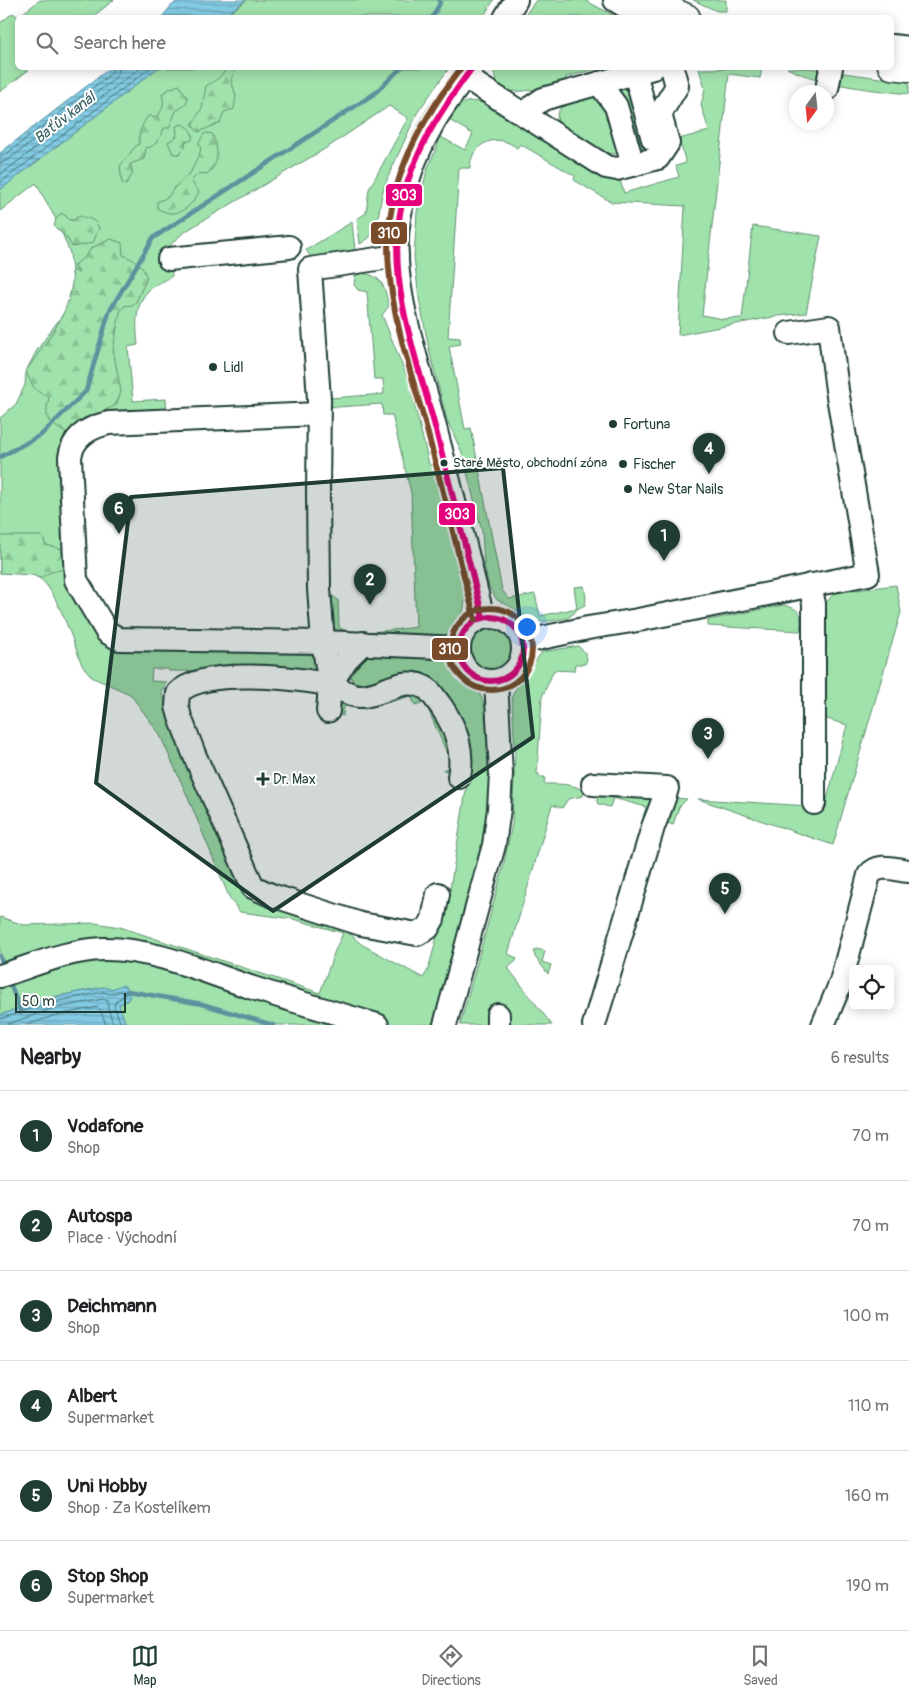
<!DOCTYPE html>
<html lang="en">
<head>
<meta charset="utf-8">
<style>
  body { margin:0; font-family:Pangolin,sans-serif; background:#f6f6f6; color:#202124 }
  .controls { position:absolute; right:15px; bottom:15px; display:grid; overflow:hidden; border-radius:8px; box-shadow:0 2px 12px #0003 }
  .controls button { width:45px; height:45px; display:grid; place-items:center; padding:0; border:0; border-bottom:1px solid #e0e0e0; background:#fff; color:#202124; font:25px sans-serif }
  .compass { position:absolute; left:789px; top:85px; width:45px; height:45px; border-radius:50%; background:#fff; box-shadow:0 2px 12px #0003; rotate:195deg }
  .scale { position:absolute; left:15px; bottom:12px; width:111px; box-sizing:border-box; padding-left:5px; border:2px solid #1f3d34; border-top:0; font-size:14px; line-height:18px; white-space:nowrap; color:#1f3d34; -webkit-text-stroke:4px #fff; paint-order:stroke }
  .you { position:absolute; left:526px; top:626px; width:18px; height:18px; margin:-12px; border:4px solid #fff; border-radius:50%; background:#1a73e8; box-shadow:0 0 0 8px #1a73e833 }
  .badge { display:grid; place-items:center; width:32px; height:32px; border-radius:50%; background:#1f3d34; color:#fff; font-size:16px; font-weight:700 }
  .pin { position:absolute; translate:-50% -41px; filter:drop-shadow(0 1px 2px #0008) }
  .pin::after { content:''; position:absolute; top:26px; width:18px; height:15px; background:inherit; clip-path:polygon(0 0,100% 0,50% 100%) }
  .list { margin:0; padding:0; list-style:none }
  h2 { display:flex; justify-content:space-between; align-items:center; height:65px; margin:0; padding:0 20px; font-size:21px }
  h2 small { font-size:16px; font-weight:400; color:#757577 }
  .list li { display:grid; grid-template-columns:32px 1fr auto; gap:15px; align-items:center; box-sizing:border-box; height:90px; padding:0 20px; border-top:1px solid #e0e0e0 }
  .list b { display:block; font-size:19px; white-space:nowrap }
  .list p { margin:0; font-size:16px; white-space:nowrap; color:#757577 }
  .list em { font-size:16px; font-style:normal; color:#757577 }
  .icon { flex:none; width:28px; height:28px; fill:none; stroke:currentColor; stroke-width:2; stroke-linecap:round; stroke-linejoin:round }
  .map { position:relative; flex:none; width:909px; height:1025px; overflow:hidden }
  .search { position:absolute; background:#fff; box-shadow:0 2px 12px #0003; left:15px; right:15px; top:15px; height:55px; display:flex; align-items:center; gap:12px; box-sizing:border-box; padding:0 18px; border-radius:8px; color:#757577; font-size:19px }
  .sheet { height:605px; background:#fff }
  nav { display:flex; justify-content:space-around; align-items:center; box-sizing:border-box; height:70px; border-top:1px solid #e0e0e0; background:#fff; font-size:14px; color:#757577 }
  nav a { display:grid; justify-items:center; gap:2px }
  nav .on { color:#1f3d34 }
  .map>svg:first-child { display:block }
</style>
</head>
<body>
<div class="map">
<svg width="909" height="1025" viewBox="0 0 909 1025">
  <defs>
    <pattern id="forest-firs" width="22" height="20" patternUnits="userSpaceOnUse" patternTransform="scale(1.25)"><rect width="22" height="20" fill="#a0e2ac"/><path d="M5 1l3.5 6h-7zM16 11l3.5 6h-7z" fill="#89c395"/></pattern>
    <pattern id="water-rules" width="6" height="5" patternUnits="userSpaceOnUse" patternTransform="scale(1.25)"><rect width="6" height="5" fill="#83cbe4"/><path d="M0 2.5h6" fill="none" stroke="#6ba6ba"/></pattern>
  </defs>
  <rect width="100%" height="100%" fill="#fff"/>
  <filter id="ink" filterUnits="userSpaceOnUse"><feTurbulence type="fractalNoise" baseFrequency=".02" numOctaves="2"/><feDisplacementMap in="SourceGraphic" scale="10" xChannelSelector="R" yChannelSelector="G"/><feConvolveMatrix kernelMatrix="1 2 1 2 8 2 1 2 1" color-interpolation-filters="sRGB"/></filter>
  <g filter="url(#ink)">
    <g fill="#a0e2ac" stroke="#609070">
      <polygon points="40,0 114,0 92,17 18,18 18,68 31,68 0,92 0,23 13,13 18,17"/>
      <polygon points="247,0 494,0 483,17 224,17"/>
      <polygon points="536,0 584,0 617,17 524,17"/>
      <polygon points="693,0 726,0 726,11 717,11"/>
      <path d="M158,68H449L417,113L388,177L382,194L376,229L368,239L360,244L357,219L366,213L369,189L408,118L389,106L328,147L199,223L183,233L166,249L171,266L172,276C166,281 157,283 151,288C134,303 136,325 138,345L128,347L133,401L166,399L167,412L100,413L86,419L60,453L67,590L71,588L105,639L315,650L317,665L315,670L307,672L169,671L168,669H152L151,681L167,682L162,690V694L237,875L347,931L361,944L423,978L428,970L450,889L467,784L434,688L367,689L354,685L350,674L361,660L370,655L398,653L441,657L454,666L462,677L479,692L487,712L491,768L488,813L479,862L441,1001L432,1025H126L119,1005L128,1000L121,986L111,989L103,987L48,998L0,1015V917L24,925L95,923L120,927L320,993L334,953L343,933L293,919L240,912L230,899L187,795L159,733L130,694L93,678L82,665C74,644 56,588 39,578C28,571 12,573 0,573V418L16,404L25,385L26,371L37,350L66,310L73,281L70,253L58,223L36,183L0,211V190Z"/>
      <path d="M493,68H599L566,77V81C542,87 518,98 494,86L496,82Z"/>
      <path d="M787,68H808L909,82V94C872,90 821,85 787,68Z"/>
      <path d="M699,69L762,68L760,78L729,74L702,315L723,319L742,318L753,226L821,236L806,313L778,316L678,335L685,206L611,202L574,180L575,176L520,144L517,148C513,145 508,142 503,141C485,137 470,151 470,168H459L448,337L460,338L461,344L449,346L465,429L471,428L502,590L509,599L535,594L540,616L577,608L574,587L584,586L586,598L585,605L577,609L574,613L568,618L550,621L534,622L513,608L497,600L489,587L484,565L482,531L462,453L447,420L429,349L419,298L414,257L417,212L427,170L441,137L465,150L473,134L449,120C459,102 465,99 485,103L619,177L624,193L679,177L676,166L686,163L679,139L709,131L701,105L705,89Z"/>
      <polygon points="626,89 629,90 645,143 641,151 639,151 617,91"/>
      <path d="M594,97H601L610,110L605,112L610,130L615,129L619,153C604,159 571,132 558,124L557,114L562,106Z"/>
      <polygon points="352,222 355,250 312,258 306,250"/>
      <path d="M360,273C383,275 384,286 389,306L382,315L409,382L429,464L435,470L465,589C466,610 461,629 440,637L338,634L331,628V597H334L338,600L339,627C348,637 401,629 416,627L411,493L392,415H383L382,404L337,407L329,406L330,398L384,394L383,379H374L367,292L358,290L354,285L355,276Z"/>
      <polygon points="896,585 901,612 833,845 698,799 825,807 847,725 824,718 824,613 826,603 834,593"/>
      <path d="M783,605C800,609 803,613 800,631L708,626V620Z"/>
      <circle cx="491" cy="648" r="21"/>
      <path d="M578,646C584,651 590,657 585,664H575L574,671L554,670L542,697L537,774H539V777H545L544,784C557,784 573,783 584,791L583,796L568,799L562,808L552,805L508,954L517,958L516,961L508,968L552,1025H460L503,868L512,824L515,754L512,698L513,693L542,652Z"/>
      <polygon points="405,694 422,696 445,724 455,772 443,770 452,765 425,702 415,705 411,696 365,709 344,706 343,716 339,714 337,708 341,702"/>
      <polygon points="598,795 646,797 651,802 646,817 643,817 646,807 613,798 610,807 598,804 597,801"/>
      <polygon points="677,798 687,799 679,807 673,825 662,821 672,802"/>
      <polygon points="536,949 545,951 542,962 551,965 548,974 535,957 534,952"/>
    </g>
    <g fill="url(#forest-firs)" stroke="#609070">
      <path d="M226,68H248H236L231,80L236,96L234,109L224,112L220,123L198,132L192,125L202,108L206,86C215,81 222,77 226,68Z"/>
      <path d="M179,85L187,97V101L184,106L176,111L169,128H164C161,138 156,147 146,148L144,159L130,164L133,173L126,185L122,183L120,166L135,147L139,144C138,133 142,124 149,115L154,118C163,112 165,105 162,94L169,89Z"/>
      <path d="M181,124C188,127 194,131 192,140L185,142V148L179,154H173L168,142L177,136L176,126Z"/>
      <path d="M206,133L212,134C219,148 220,164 207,174L199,173L191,181L199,192C190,209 176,220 157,208V202L168,197L173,189L191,172L201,150L199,143L203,135Z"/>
      <path d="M61,213L66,216L69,220H74L78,216C87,218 95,218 99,228L93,243L72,247L68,239L54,226L56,219Z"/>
      <path d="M111,239L122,243L123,255C135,260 143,265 147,278L136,302L132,305L124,306L120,312L113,349L121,392L116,405L86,419L69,435C49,421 43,425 49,397C35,393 31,384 26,371C46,341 76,308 72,270L79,273L73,266L85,257L91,248Z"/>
      <polygon points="0,536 42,536 46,545 62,549 64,569 51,572 40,578 32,575 0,573"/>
    </g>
    <g fill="url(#water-rules)" stroke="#5b929e">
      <polygon points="179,0 246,0 223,17 162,17 171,6"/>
      <polygon points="110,68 158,68 0,190 0,153"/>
      <polygon points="122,985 126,987 130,996 128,1000 119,1005 126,1025 0,1025 0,1015 48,998 104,987 111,989"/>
    </g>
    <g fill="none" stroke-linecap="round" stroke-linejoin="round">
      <g stroke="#47767a" stroke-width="1">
        <polyline points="0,156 5,155 108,76 112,72 113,68"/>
        <polyline points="0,163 8,160 112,81 118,74 119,68"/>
        <polyline points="0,175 140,68"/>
        <polyline points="0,183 150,68"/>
        <polyline points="0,1019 49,1003 103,992 111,994 121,991 124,996 116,1001 114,1005 121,1025"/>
        <polyline points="5,1025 51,1009 103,999 108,1001 108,1009 114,1025"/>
        <polyline points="27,1025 53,1016 98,1007 100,1009 106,1025"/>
      </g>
      <g stroke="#5b929e" stroke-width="4.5">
        <polyline points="432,18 440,3 439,0"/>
        <polyline points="0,457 41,435 86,391 109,312 153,238 374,94 401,68"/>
        <polyline points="0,956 4,968"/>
        <polyline points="9,980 21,1013"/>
        <polyline points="124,993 128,991 202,1004 273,1025"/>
      </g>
      <defs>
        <g id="minor">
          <polyline points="615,0 645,18"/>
          <polyline points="505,18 516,0"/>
          <polyline points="892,46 909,48"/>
          <path d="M472,68C458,87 442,106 431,127C415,155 404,188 399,219C388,279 417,358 432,416C450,483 466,550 483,618"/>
          <polyline points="635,73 653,139"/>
          <polyline points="465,77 606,167 617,169 658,158 668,143 660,114 677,86 672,68"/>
          <polyline points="599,83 616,106 633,165"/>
          <polyline points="827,89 831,68"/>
          <polyline points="526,115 533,106 543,99 653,68"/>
          <polyline points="169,259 289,247"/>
          <path d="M318,414L109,423C90,427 73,436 70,457L76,580L107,632L119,639L323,642L459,648"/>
          <polyline points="810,585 814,604 814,803"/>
          <circle cx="491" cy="649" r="32"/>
          <polyline points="523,642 588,628 638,620 868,574 837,390 829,327 789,333"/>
          <polyline points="330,685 346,660 363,643"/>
          <polyline points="328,711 330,685 323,642 319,589 318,494 319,399 310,269 397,256"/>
          <path d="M593,784L667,788C664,801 658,813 653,827L594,1025"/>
          <path d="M438,894L433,919L428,928L417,934L361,924L271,895L253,887L194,754L180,717L177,706L178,693C204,667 293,678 327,684C338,687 348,695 359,696C382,697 402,674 426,688C432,692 436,700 441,706C456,728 464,750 459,777"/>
          <path d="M0,976C32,966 68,950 103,949C153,948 205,972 253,988C294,1001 335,1013 377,1025"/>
          <polyline points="498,1015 498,1025"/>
          <polyline points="445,1025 494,845 499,809 501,774 496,681"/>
          <path d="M823,1025L841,982L869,875C879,862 895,870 909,871"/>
        </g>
        <g id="major">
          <polyline points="645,0 686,18"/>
          <polyline points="892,65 909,67"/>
        </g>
      </defs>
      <use href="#minor" stroke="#1f3d34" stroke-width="26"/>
      <use href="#major" stroke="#1f3d34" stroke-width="31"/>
      <use href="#minor" stroke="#fff" stroke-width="22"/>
      <use href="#major" stroke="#fff" stroke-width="28"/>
      <defs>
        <g id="bus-1">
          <path d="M472,68C438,114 407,161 399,220C390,289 416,357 434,423C451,488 467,553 483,618"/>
          <circle cx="491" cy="649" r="32"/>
        </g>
        <g id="bus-2">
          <path d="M461,68C416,127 382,190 389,268C393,320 410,369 424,419C442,486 458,553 475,620"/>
          <circle cx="491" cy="649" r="41"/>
        </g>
      </defs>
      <use href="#bus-1" stroke="#fff" stroke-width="10"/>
      <use href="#bus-2" stroke="#fff" stroke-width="10"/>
      <use href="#bus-1" stroke="#e5007d" stroke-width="6"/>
      <use href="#bus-2" stroke="#7a4b2a" stroke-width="6"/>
    </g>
  </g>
  <path fill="#1f3d34" fill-opacity="0.2" stroke="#1f3d34" stroke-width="4" stroke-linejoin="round" d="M503,468L533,737L273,911L96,783L131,497Z"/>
  <g fill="#1f3d34" stroke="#fff" stroke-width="2">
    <circle cx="213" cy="367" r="5"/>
    <circle cx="613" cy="424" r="5"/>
    <circle cx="444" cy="463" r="4.5"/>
    <circle cx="623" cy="464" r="5"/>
    <circle cx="628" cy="489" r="5"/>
    <path d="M260.5 771.5h5v5h5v5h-5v5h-5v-5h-5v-5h5z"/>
  </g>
  <g text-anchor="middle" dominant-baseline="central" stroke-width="4" stroke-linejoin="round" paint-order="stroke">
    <g font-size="13" fill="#1f3d34" stroke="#fff" text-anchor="start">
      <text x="453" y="463">Staré Město, obchodní zóna</text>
    </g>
    <g font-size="14" fill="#1f3d34" stroke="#fff" text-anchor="start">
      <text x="223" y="367">Lidl</text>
      <text x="623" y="424">Fortuna</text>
      <text x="633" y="464">Fischer</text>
      <text x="638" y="489">New Star Nails</text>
      <text x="273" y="779">Dr. Max</text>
    </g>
    <g font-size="15" font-style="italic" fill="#386060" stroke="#fff">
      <text transform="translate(65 118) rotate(-38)">Baťův kanál</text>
    </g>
  </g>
  <g stroke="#fff" stroke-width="2">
    <rect x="385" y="183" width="38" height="24" rx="5" fill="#e5007d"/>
    <rect x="370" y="221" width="38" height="24" rx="5" fill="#7a4b2a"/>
    <rect x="438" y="502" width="38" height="24" rx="5" fill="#e5007d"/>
    <rect x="431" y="637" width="38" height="24" rx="5" fill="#7a4b2a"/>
  </g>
  <g font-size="14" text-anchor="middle" font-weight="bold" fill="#fff">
    <text x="404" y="200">303</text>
    <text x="389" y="238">310</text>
    <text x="457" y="519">303</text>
    <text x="450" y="654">310</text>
  </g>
</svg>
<div class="controls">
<button><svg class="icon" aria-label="locate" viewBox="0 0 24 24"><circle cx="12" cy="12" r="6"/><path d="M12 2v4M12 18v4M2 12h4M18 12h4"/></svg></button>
</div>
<svg class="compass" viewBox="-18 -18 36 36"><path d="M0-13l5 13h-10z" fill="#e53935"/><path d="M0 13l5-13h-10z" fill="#757577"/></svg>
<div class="scale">50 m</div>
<div class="you"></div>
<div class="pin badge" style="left:664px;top:561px">1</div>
<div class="pin badge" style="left:370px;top:605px">2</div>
<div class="pin badge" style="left:708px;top:759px">3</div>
<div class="pin badge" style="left:709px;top:474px">4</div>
<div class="pin badge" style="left:725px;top:914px">5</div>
<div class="pin badge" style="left:119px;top:534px">6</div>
<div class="search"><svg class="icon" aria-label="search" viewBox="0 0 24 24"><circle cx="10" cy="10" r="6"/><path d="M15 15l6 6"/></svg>Search here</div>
</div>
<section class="sheet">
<h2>Nearby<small>6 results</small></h2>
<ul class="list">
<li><span class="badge">1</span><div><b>Vodafone</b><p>Shop</p></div><em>70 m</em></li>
<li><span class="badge">2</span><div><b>Autospa</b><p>Place · Východní</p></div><em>70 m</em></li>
<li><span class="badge">3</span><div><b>Deichmann</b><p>Shop</p></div><em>100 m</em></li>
<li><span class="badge">4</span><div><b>Albert</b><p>Supermarket</p></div><em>110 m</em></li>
<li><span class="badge">5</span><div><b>Uni Hobby</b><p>Shop · Za Kostelíkem</p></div><em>160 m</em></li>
<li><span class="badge">6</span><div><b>Stop Shop</b><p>Supermarket</p></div><em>190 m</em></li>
</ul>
</section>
<nav>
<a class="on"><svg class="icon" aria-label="map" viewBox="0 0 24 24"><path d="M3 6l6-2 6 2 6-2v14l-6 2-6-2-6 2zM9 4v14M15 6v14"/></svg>Map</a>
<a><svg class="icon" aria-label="directions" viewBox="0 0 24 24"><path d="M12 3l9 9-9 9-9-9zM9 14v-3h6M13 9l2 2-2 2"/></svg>Directions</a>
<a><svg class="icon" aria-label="saved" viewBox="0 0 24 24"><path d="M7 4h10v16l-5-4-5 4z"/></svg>Saved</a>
</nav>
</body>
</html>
